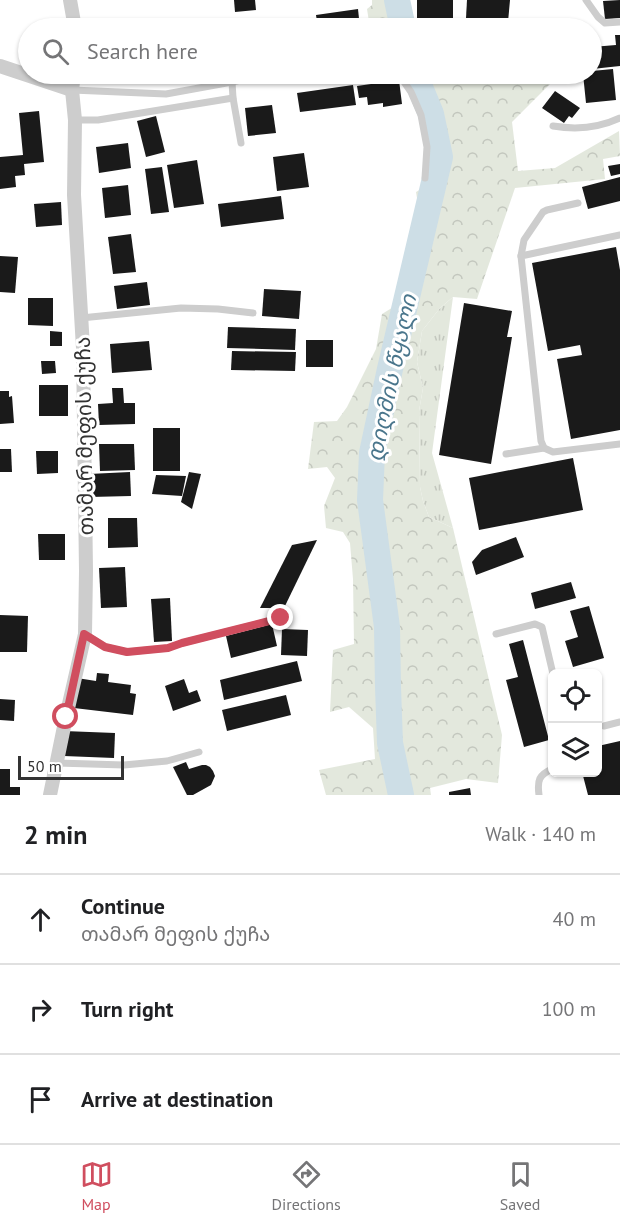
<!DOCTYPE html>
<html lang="en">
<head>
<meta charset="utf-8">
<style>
  body { margin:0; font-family:"PT Sans","Noto Sans Georgian",sans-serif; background:#f6f6f6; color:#202124 }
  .controls { position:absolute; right:18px; bottom:18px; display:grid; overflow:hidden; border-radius:9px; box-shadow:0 2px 4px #0004 }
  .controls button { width:54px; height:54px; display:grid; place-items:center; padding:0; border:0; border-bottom:2px solid #e0e0e0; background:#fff; color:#202124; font:30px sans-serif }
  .scale { position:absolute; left:18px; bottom:15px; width:106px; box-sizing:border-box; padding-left:6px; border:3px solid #333; border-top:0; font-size:16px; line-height:21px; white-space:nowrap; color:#333; -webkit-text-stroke:4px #fff; paint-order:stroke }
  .stop { position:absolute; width:18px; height:18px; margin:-14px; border:4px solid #d04e5f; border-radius:50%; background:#fff }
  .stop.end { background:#d04e5f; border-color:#fff; box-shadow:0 2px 6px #0008 }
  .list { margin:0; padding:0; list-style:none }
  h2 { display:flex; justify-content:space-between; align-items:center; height:78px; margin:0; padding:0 24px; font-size:26px }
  h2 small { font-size:20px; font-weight:400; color:#757577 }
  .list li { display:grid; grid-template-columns:39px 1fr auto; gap:18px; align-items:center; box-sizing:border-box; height:90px; padding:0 24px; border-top:2px solid #e0e0e0 }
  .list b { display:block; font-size:22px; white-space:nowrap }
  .list p { margin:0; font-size:20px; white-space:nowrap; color:#757577 }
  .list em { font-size:20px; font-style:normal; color:#757577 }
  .icon { flex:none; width:33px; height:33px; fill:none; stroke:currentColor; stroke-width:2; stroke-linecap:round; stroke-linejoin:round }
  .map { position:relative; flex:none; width:620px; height:795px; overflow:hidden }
  .search { position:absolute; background:#fff; box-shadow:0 2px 4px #0004; left:18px; right:18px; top:18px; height:66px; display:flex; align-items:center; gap:15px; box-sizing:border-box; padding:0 21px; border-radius:33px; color:#757577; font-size:22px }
  .sheet { height:348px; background:#fff }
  nav { display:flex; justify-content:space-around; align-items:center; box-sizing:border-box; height:84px; border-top:2px solid #e0e0e0; background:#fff; font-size:16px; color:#757577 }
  nav a { display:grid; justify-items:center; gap:3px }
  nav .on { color:#d04e5f }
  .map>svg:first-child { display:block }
</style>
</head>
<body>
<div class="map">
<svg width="620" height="795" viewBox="0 0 620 795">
  <defs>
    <pattern id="grass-tufts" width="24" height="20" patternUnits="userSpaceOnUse" patternTransform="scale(1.5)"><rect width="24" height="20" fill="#e3e8dd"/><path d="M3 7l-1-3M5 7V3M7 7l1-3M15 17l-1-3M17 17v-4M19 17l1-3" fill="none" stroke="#c3c7be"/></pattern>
    <pattern id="forest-crowns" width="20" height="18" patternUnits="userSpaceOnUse" patternTransform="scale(1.5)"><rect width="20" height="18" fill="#e3e8dd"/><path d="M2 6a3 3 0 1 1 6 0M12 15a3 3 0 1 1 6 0" fill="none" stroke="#c3c7be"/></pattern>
  </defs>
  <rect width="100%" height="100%" fill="#fff"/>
  <polygon fill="url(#grass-tufts)" points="453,297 432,453 453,528 429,517 423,501 420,487 419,411 423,388 417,362 422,331 440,308"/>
  <g fill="url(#forest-crowns)">
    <polygon points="372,0 408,0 408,20 411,28 370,28 367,9 372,5"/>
    <polygon points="408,74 428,74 431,79 441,74 572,74 573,78 554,80 512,122 518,171 555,168 619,131 620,156 603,159 605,179 515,188 477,299 453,297 440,308 422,331 417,362 423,388 419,411 420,487 423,501 429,517 453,528 502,735 498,783 466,779 430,788 431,795 326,795 319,770 375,759 373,728 349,707 330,712 333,650 354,644 353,579 350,543 343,532 326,528 324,506 335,478 327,467 308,469 314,422 337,421 347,407 376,349 382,314 395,306 419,210 416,192 428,185 433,158 427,119"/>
  </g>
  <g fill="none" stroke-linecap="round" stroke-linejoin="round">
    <g stroke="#cddee6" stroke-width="26">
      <polyline points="397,0 403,28"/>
      <polyline points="401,795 390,743 388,687 387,627 370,500 372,453 390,369 440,157 431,114 417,80 417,74"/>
    </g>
  </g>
  <g fill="#1a1a1a">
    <polygon points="234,0 255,0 256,10 235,12"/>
    <rect x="417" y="0" width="36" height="18"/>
    <polygon points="467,0 510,0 508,22 466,18"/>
    <polygon points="620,0 620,18 605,19 603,1"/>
    <polygon points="358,9 360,28 318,28 316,15"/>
    <polygon points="93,25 94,28 80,28 79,26"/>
    <polygon points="615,35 620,35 620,66 592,69 592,47 616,45"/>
    <polygon points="613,69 616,100 586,103 583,74 592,74 592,71"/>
    <polygon points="399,80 402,104 383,107 383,103 368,105 367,97 359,98 357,86"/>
    <polygon points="353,85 356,105 300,112 297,93"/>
    <polygon points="555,91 580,108 572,118 569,116 564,123 542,108"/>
    <polygon points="272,105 276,133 248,136 245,108"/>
    <polygon points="39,111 44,162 24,164 25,175 15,176 16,187 0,189 0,157 23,155 19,113"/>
    <polygon points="156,116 165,152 146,157 137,121"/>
    <polygon points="128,143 131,168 99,173 96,147"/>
    <polygon points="304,153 309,187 277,191 273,157"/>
    <polygon points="197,160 204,204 174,208 167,165"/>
    <polygon points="620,164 620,174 611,176 608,166"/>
    <polygon points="162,167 169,212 151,214 145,169"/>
    <polygon points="620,177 620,201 588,209 582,187"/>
    <polygon points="128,185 131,215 105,218 102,188"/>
    <polygon points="281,196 284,219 221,227 218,204"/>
    <polygon points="61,202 62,225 36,227 34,204"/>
    <polygon points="131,234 136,272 113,274 108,237"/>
    <polygon points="616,247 620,270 620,430 571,439 557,359 582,355 580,345 548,351 532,263"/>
    <polygon points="0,256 18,257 15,293 0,292"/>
    <polygon points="147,282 150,305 117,309 114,286"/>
    <polygon points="264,289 301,291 299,319 262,316"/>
    <polygon points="28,298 53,298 53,326 28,325"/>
    <polygon points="464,303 512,311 507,337 512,337 491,464 439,455"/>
    <polygon points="228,327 296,329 295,350 227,348"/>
    <polygon points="50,331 62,332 62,346 50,346"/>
    <rect x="306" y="340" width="27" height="27"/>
    <polygon points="149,341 152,370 112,373 110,344"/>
    <polygon points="232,351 296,352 295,371 231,370"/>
    <polygon points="41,361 55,361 56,373 42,374"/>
    <rect x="39" y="385" width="29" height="31"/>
    <polygon points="112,388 123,388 124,403 135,403 135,424 99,425 98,404 113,403"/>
    <polygon points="0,391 9,391 9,397 12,396 14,423 0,424"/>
    <rect x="153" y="428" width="27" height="43"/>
    <polygon points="99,444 134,444 135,470 100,471"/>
    <polygon points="0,449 11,449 12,472 0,472"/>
    <polygon points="36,451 58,451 58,473 37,474"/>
    <polygon points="573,458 583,510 479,530 469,478"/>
    <polygon points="130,472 131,496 90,497 89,474"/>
    <polygon points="189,472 201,474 192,509 181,502"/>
    <polygon points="156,475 186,476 182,496 152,494"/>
    <polygon points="108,518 137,518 138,547 108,548"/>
    <polygon points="38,534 65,534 65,560 39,560"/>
    <polygon points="516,537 524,557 476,575 472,562 482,550"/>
    <polygon points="317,540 284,608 260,608 292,545"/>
    <polygon points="125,567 127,607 101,608 99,568"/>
    <polygon points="571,582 576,598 535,609 531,593"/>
    <polygon points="170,598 172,641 154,642 151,599"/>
    <polygon points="589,606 604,658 573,667 565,641 578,637 570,611"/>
    <polygon points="0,615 28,616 27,652 0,652"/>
    <polygon points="272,624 277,646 231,658 226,636"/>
    <polygon points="282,629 308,630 307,656 281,655"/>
    <polygon points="523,640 549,740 524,747 506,680 518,677 509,644"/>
    <polygon points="297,661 302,681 224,700 220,680"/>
    <polygon points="97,673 109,674 108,682 131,685 130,693 136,694 133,715 74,708 77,678 96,681"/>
    <polygon points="184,679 189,693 197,690 201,701 173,711 165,686"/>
    <polygon points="286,695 291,715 227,731 222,710"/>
    <polygon points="0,699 15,700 14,721 0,720"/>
    <polygon points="64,731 115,733 114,758 64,756"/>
    <polygon points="620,741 620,795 588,795 582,772 598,772 598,746"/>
    <polygon points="186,762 189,769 202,765 206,765 210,767 213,771 215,776 211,785 193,795 187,795 173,767"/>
    <polygon points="0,769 10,769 10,787 20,787 20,795 0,795"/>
    <polygon points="470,788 471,795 449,795 449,792"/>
  </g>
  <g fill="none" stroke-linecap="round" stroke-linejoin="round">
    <g stroke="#cdcdcd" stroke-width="7">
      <polyline points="586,0 598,17 605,23 620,22"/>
      <polyline points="393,74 402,79 411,92 421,115 427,147 425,178"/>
      <polyline points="232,82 233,98 241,143"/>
      <polyline points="72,90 166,94 232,82 267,74"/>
      <polyline points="75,120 98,120 233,98"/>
      <path d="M553,126C577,130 599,128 620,118"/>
      <polyline points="620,235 521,256 541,441 544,448 553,452 620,444"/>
      <polyline points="521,256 524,240 543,212 547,210 578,203"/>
      <polyline points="81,318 181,308 218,309 253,313"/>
      <polyline points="506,454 544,448"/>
      <polyline points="85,634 105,647 127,652 168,648 182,643 281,618"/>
      <polyline points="496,634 535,624 542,627 553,674"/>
      <polyline points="604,726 620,722"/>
      <polyline points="57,763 124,765 167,761 199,752"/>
      <path d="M539,795C537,780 539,775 552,769"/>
    </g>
    <g stroke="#cdcdcd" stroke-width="14">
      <polyline points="70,0 75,28"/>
      <polyline points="0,66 72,90"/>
      <polyline points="50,795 66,717 85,634 86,571 83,348 74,195 75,120 72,90 74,74"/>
    </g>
  </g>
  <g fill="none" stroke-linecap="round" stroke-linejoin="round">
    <polyline stroke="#d04e5f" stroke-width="8" points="66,717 84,634 105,647 127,652 168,648 182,643 281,618"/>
  </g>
  <g text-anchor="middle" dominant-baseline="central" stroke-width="6" stroke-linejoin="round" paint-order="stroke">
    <g font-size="21" fill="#333" stroke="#fff">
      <text transform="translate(84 436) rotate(-91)">თამარ მეფის ქუჩა</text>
    </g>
    <g font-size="22" font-style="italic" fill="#4a768c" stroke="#fff">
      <text transform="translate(391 378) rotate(-78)">დიღმის წყალი</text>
    </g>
  </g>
</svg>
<div class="controls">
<button><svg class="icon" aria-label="locate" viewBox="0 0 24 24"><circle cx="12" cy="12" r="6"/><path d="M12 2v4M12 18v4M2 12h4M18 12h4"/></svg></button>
<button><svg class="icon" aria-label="layers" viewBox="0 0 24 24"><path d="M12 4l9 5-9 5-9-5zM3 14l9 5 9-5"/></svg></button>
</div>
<div class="scale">50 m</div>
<div class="stop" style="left:66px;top:717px"></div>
<div class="stop end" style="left:281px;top:618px"></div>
<div class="search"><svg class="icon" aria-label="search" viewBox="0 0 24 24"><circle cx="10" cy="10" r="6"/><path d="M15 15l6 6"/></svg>Search here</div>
</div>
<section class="sheet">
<h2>2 min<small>Walk · 140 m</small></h2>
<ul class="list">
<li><svg class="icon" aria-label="ahead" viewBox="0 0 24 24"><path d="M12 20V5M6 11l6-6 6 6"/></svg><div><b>Continue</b><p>თამარ მეფის ქუჩა</p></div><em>40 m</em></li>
<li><svg class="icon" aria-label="right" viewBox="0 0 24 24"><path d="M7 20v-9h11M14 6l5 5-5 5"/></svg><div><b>Turn right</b></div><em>100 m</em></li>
<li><svg class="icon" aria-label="arrive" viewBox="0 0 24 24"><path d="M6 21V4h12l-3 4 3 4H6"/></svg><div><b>Arrive at destination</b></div></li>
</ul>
</section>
<nav>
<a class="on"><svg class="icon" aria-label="map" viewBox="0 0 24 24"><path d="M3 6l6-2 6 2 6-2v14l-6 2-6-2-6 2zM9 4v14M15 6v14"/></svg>Map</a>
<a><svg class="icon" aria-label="directions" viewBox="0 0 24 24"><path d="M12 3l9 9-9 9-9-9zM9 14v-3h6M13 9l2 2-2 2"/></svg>Directions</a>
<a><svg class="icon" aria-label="saved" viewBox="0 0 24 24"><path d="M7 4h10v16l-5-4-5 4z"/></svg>Saved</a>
</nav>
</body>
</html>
